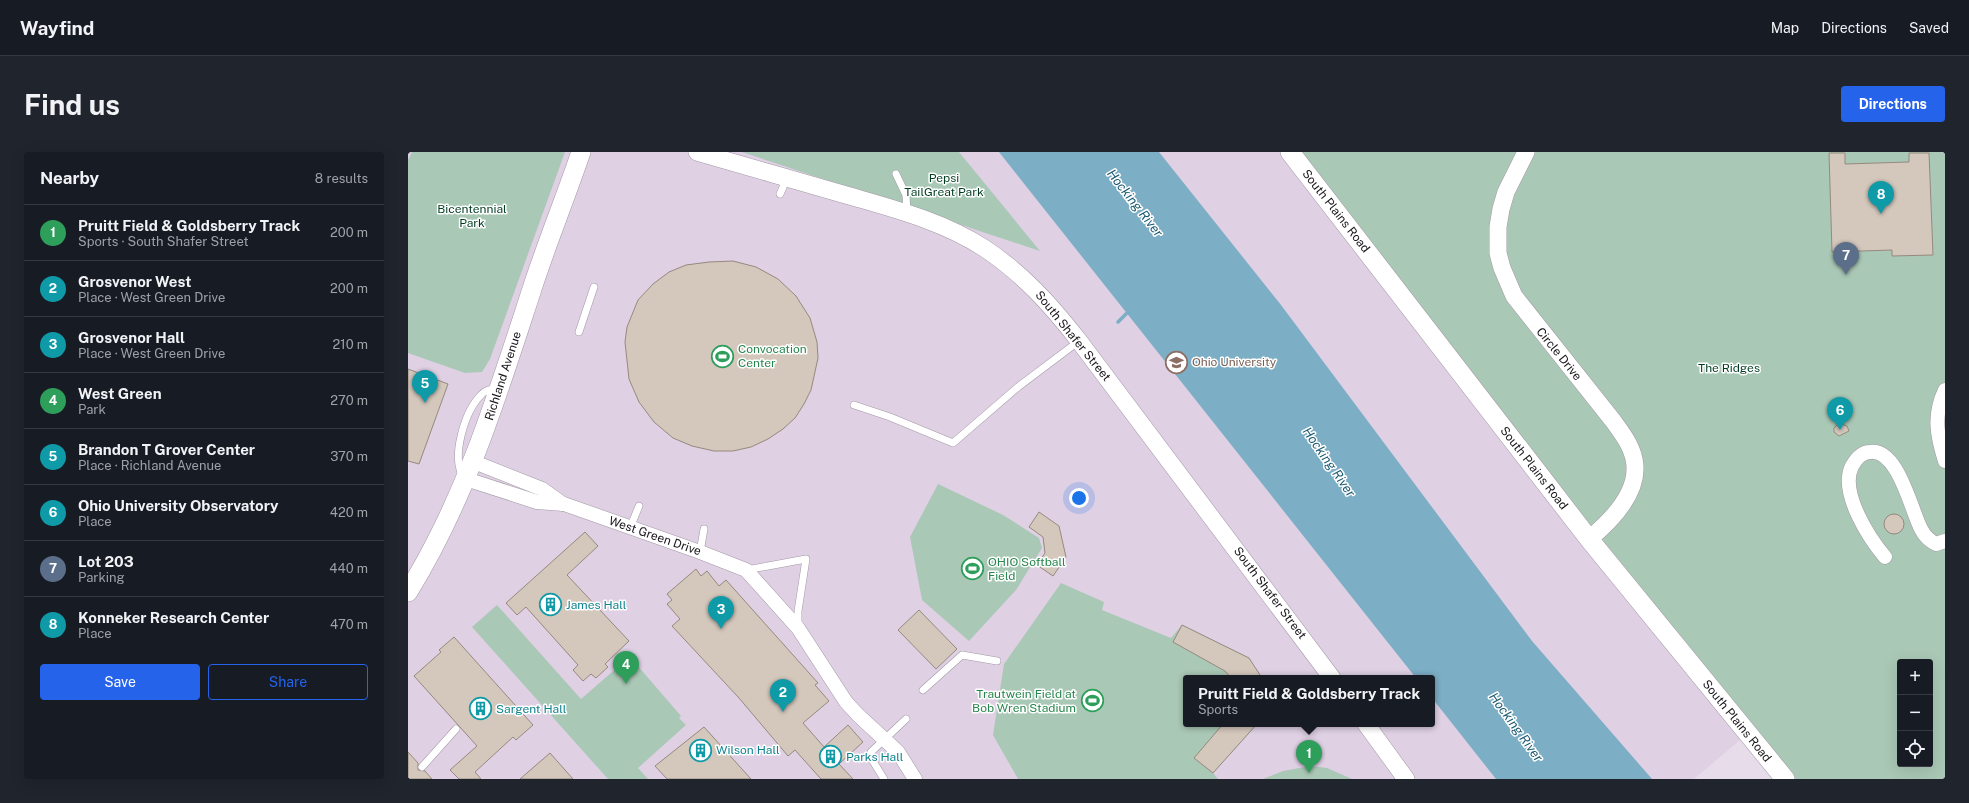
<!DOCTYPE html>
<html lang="en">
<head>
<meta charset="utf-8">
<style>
  body { margin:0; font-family:"Public Sans",sans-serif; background:#20242c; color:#f1f3f6 }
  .controls { position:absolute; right:12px; bottom:12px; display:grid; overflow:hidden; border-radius:4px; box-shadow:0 4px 16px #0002 }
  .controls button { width:36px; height:36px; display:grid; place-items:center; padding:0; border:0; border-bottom:1px solid #363941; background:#171b24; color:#f1f3f6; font:20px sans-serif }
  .you { position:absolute; left:671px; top:346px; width:14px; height:14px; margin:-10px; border:3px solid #fff; border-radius:50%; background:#1a73e8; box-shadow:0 0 0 6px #1a73e833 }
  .badge { display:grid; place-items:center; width:26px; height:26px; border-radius:50%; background:#2563eb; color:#fff; font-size:13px; font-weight:700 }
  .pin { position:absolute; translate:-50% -33px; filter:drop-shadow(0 1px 2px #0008) }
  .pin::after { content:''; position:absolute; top:21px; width:14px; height:12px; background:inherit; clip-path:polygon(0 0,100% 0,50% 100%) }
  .popup { position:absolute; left:775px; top:523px; width:252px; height:52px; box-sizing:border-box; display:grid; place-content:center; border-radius:4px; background:#171b24; filter:drop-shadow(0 1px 3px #0005); font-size:13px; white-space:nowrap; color:#9ea1a6 }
  .popup b { font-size:15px; color:#f1f3f6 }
  .popup::after { content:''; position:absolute; left:50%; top:100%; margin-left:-8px; border:8px solid transparent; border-top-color:#171b24 }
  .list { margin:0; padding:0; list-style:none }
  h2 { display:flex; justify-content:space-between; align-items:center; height:52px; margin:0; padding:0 16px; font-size:17px }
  h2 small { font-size:13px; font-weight:400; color:#9ea1a6 }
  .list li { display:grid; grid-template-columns:26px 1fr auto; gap:12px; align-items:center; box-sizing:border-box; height:56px; padding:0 16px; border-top:1px solid #363941 }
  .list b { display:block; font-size:15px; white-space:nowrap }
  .list p { margin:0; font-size:13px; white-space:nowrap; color:#9ea1a6 }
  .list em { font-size:13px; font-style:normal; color:#9ea1a6 }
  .actions { display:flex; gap:8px; padding:12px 16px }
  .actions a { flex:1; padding:9px 0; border:1px solid #2563eb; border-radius:4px; text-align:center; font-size:14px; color:#2563eb }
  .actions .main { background:#2563eb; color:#fff }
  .icon { flex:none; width:22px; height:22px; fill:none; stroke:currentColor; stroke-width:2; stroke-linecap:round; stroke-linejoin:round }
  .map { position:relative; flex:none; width:1537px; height:627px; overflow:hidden; border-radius:4px }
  header { display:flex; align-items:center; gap:24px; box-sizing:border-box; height:56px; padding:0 20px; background:#171b24; border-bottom:1px solid #363941 }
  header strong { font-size:19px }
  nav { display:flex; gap:22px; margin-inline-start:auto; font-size:14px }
  .intro { display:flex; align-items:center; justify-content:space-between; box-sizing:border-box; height:96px; padding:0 24px }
  h1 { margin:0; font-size:28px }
  .button { padding:10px 18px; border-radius:4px; background:#2563eb; color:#fff; font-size:14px; font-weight:700 }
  main { display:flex; gap:24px; padding:0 24px }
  aside { flex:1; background:#171b24; border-radius:4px; box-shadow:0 4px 16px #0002 }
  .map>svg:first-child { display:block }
</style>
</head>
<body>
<header>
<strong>Wayfind</strong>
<nav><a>Map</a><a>Directions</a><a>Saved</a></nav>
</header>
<div class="intro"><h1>Find us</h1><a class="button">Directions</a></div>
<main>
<aside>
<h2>Nearby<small>8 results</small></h2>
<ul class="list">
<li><span class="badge" style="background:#2e9e5b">1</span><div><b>Pruitt Field &amp; Goldsberry Track</b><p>Sports · South Shafer Street</p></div><em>200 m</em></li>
<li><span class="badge" style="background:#0f9aa8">2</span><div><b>Grosvenor West</b><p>Place · West Green Drive</p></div><em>200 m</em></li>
<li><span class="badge" style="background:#0f9aa8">3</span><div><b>Grosvenor Hall</b><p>Place · West Green Drive</p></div><em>210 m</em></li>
<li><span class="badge" style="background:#2e9e5b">4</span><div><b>West Green</b><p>Park</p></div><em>270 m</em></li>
<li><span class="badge" style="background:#0f9aa8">5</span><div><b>Brandon T Grover Center</b><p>Place · Richland Avenue</p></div><em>370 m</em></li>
<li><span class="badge" style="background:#0f9aa8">6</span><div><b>Ohio University Observatory</b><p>Place</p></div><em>420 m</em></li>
<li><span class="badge" style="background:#5c6f8a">7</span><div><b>Lot 203</b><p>Parking</p></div><em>440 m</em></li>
<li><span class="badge" style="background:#0f9aa8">8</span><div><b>Konneker Research Center</b><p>Place</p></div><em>470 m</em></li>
</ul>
<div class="actions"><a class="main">Save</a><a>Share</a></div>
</aside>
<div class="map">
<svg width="1537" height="627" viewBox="0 0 1537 627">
  <rect width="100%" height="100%" fill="#e6dcea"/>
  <path fill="#dfd0e4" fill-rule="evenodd" d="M0,0H1537L1490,454L1286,627H0ZM778,526H1024V572H778Z"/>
  <g fill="#aac8b6" fill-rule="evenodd">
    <polygon points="4,0 157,0 82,207 74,220 57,221 0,201 0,8"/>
    <polygon points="334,0 551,0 632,99"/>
    <path d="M882,0H1537V627H1377ZM1492,510H1522V612H1492Z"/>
    <polygon points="530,332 595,363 631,386 634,396 608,438 561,489 514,448 502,385"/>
    <polygon points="653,431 696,450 694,458 763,486 774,473 841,506 853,526 778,526 778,572 849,572 805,621 810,627 610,627 585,583 596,512"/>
    <polygon points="89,453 173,547 219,507 226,515 229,513 273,564 271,566 278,573 230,616 240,627 200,627 64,475"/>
    <polygon points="903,614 919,616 944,627 855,627 875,619"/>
  </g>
  <polygon fill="#7caec5" points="591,0 751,0 873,153 1124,489 1244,627 1088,627 1024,546 1024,526 1008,526"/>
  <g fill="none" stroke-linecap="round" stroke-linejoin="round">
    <polyline stroke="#7caec5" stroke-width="3.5" points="710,170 722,158"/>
  </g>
  <g fill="#d4c7bc" stroke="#96897f">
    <polygon points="1421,1 1437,1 1437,12 1501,10 1501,1 1521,1 1525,103 1484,104 1484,98 1424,100"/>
    <polygon points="325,109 348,115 370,127 388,144 402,166 409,190 410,206 403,238 396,252 387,266 375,277 360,287 343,295 325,299 306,299 284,294 265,286 246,270 231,250 221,227 217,190 219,175 230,148 245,132 261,120 278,113 301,110"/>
    <polygon points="0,217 40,232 11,312 0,309"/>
    <polygon points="1433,272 1439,274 1441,279 1431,284 1426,280 1426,276 1429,273"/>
    <polygon points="631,360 651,374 658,405 645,424 629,413 637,401 635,385 621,375"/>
    <circle cx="1486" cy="372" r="10"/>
    <polygon points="177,380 190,394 159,423 221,489 197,512 200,515 188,526 183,522 175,529 165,518 170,513 118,455 109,463 98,451"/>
    <polygon points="288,417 293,424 299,419 311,434 318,428 410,531 407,533 421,549 395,571 416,595 440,573 455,590 431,612 445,627 413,627 387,598 380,604 331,546 264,474 272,467 259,452 264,448 259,442"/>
    <polygon points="511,458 549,497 528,517 490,478"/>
    <polygon points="774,473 841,506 854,526 823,526 817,519 765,490"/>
    <polygon points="46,485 125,573 108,588 105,585 67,620 73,627 51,627 42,618 69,594 6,524 33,500 31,498"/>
    <polygon points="815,572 849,572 805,621 786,606"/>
    <polygon points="296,575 343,627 259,627 247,614"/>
    <polygon points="0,600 10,611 10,618 17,619 24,627 0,627"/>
    <polygon points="142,601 165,627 112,627"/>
  </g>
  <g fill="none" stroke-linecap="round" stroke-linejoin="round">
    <defs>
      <g id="service">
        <polyline points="488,22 498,43 499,61"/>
        <polyline points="372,42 379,26"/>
        <polyline points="171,180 186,135"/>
        <polyline points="446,253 482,265 545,291 610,235 671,189"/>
        <path d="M55,324C43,304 57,259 73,243C77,238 84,237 90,236"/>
        <polyline points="222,376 231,354"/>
        <polyline points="292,400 296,377"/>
        <polyline points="338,418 398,407 390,459 390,474"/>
        <polyline points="515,538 554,503 589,509"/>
        <polyline points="14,615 48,577"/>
        <polyline points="476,627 463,606 463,600 498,567"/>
      </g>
      <g id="minor">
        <path d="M1537,238C1525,263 1529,284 1537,309"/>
        <polyline points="66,310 134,337 155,352"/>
        <polyline points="58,327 129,350 156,352 292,400 338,418 390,476 438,550 450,563 490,600 507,627"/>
        <path d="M1477,405C1461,386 1431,340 1444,314C1448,307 1454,300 1462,300C1490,296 1503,358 1513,377C1516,383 1522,389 1528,392L1537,389"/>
      </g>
      <g id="tertiary">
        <path d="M289,0C339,14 388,29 438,43C486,57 534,69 576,96C614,121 643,153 671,189L924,526"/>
        <path d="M1118,0L1098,40L1093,57L1090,75V101L1094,116L1106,144L1206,270C1214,281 1223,293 1226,307C1233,339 1203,369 1181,387"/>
        <polyline points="958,572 998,627"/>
      </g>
      <g id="secondary">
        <polyline points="882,0 1181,387 1377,627"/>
        <path d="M0,440C58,346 89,244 123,140C138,93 157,47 173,0"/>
      </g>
    </defs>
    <use href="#service" stroke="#a299a6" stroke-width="8"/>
    <use href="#minor" stroke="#a299a6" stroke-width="15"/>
    <use href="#tertiary" stroke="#a299a6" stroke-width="18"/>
    <use href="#secondary" stroke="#a299a6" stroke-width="20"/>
    <use href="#service" stroke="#fff" stroke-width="7"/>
    <use href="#minor" stroke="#fff" stroke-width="14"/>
    <use href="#tertiary" stroke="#fff" stroke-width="17"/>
    <use href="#secondary" stroke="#fff" stroke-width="19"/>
  </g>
  <defs>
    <symbol id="stadium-ring" viewBox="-11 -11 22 22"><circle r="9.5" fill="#fff" stroke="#2e9e5b" stroke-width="1.5"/><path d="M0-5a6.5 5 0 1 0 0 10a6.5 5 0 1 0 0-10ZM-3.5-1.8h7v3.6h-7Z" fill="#2e9e5b"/></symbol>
    <symbol id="university-ring" viewBox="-11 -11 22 22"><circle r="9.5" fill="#fff" stroke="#8d6e63" stroke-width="1.5"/><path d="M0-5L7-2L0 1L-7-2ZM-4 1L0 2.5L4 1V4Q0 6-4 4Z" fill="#8d6e63"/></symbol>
    <symbol id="building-ring" viewBox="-11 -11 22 22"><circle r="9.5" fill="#fff" stroke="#0f9aa8" stroke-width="1.5"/><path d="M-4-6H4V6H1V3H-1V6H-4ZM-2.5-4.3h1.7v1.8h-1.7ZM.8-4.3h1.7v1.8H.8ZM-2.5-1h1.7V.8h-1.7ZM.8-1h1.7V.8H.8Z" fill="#0f9aa8"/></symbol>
  </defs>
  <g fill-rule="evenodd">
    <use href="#stadium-ring" x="302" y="192" width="25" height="25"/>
    <use href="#university-ring" x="756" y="198" width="25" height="25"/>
    <use href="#stadium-ring" x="552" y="404" width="25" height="25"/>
    <use href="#building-ring" x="130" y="440" width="25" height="25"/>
    <use href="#stadium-ring" x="672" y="536" width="25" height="25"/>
    <use href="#building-ring" x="60" y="544" width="25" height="25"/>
    <use href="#building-ring" x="280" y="586" width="25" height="25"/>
    <use href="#building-ring" x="410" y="592" width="25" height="25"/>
  </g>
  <g text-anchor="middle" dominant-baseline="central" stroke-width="3" stroke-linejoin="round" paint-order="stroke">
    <g font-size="12" fill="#003c22" stroke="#fff">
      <text x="536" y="26">Pepsi<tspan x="536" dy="14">TailGreat Park</tspan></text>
      <text x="64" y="57">Bicentennial<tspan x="64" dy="14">Park</tspan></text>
      <text x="1321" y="216">The Ridges</text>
    </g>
    <g font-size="12" fill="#19151a" stroke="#fff">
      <text transform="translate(928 59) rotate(52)">South Plains Road</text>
      <text transform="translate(665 184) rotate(51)">South Shafer Street</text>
      <text transform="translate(1151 202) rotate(51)">Circle Drive</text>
      <text transform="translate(95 224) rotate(-72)">Richland Avenue</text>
      <text transform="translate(1126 316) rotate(52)">South Plains Road</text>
      <text transform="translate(247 384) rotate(19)">West Green Drive</text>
      <text transform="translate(862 441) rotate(53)">South Shafer Street</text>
      <text transform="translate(1329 569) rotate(51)">South Plains Road</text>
    </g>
    <g font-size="12" fill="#27864d" stroke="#fff" text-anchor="start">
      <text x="330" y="197">Convocation<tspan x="330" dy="14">Center</tspan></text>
      <text x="580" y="410">OHIO Softball<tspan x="580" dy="14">Field</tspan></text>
      <text x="668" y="542" text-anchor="end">Trautwein Field at<tspan x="668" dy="14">Bob Wren Stadium</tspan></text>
    </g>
    <g font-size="12" fill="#785e54" stroke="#fff" text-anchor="start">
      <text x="784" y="210">Ohio University</text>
    </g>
    <g font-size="12" fill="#0d838f" stroke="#fff" text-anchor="start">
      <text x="158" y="453">James Hall</text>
      <text x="88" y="557">Sargent Hall</text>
      <text x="308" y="598">Wilson Hall</text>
      <text x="438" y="605">Parks Hall</text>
    </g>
    <g font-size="13" font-style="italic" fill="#1a5a72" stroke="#fff">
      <text transform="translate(727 51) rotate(52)">Hocking River</text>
      <text transform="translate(921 310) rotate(55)">Hocking River</text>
      <text transform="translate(1108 575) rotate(54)">Hocking River</text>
    </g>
  </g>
</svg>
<div class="controls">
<button>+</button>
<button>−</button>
<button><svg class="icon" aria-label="locate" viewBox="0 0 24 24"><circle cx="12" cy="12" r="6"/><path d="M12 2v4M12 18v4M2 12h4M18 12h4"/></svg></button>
</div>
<div class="you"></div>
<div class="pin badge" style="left:901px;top:621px;background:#2e9e5b">1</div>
<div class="popup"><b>Pruitt Field &amp; Goldsberry Track</b>Sports</div>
<div class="pin badge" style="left:375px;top:560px;background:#0f9aa8">2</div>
<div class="pin badge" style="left:313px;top:477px;background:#0f9aa8">3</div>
<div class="pin badge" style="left:218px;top:532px;background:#2e9e5b">4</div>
<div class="pin badge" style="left:17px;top:251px;background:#0f9aa8">5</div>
<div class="pin badge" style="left:1432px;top:278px;background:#0f9aa8">6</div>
<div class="pin badge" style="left:1438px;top:123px;background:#5c6f8a">7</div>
<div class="pin badge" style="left:1473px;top:62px;background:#0f9aa8">8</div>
</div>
</main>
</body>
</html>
